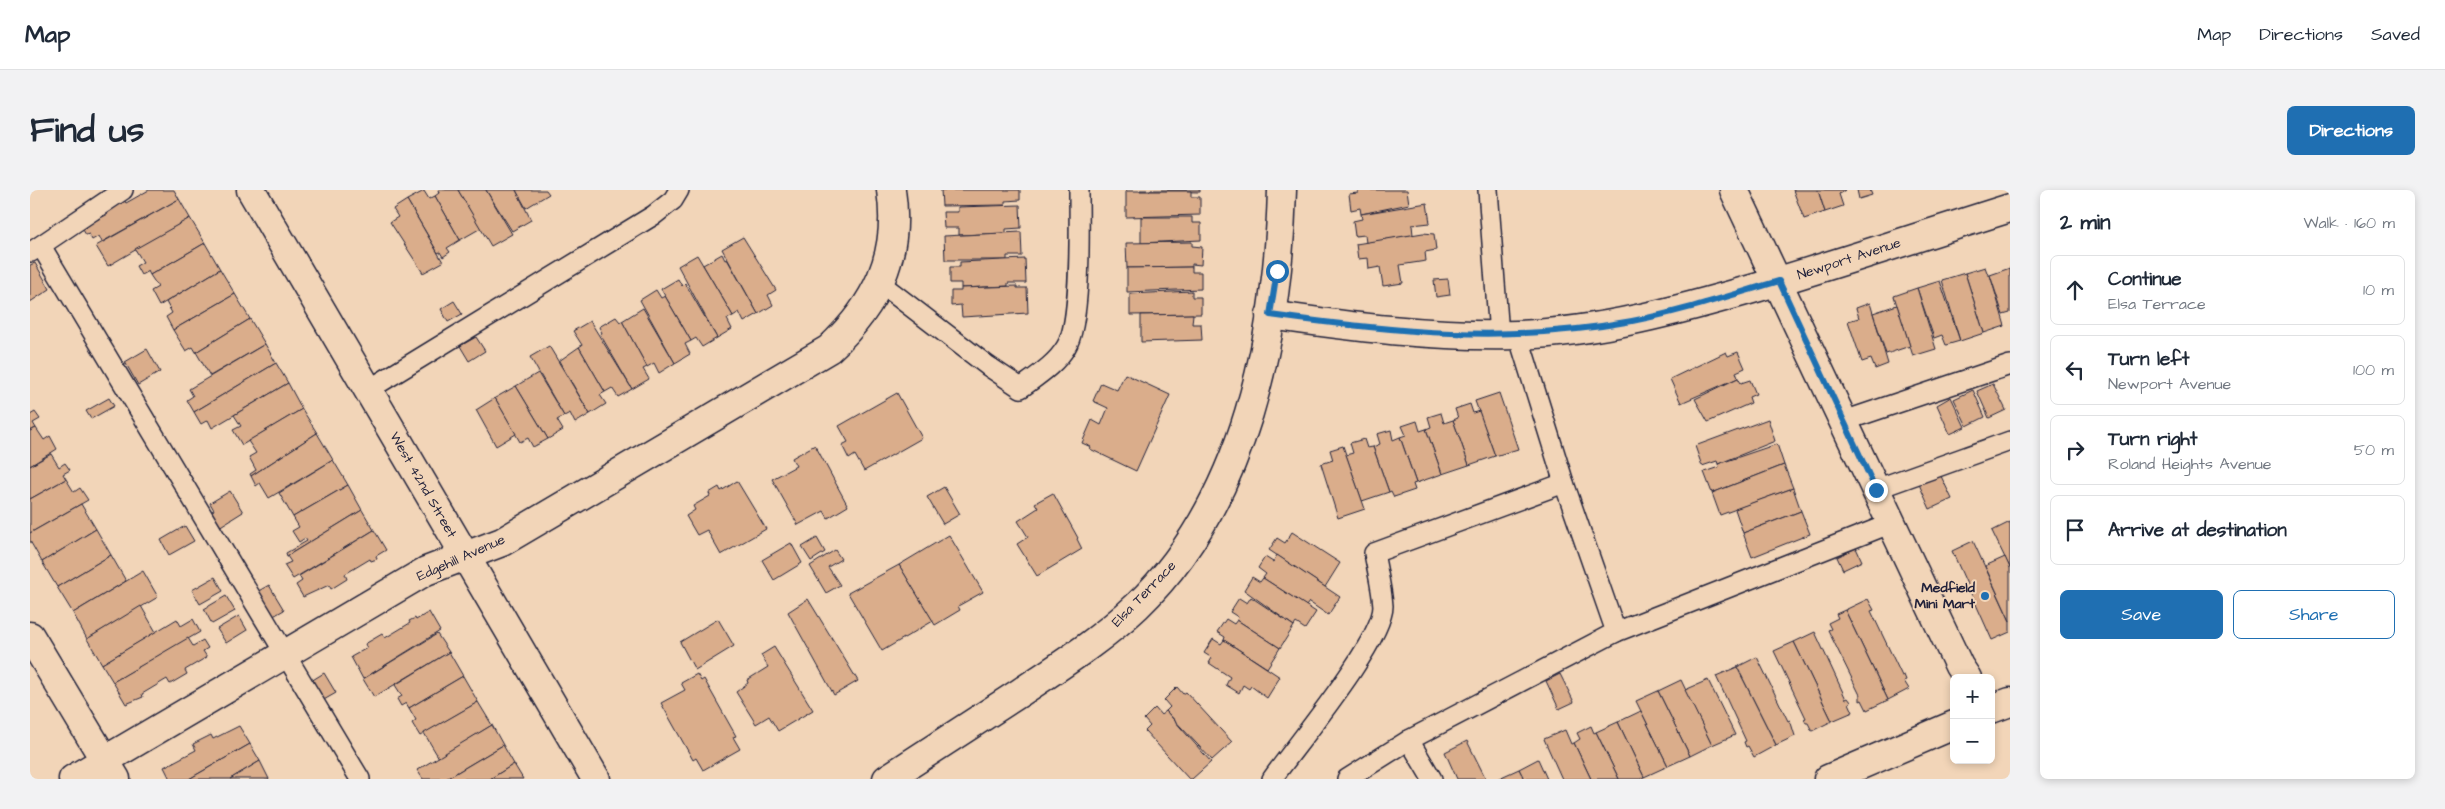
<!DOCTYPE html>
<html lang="en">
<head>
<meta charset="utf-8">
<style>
  body { margin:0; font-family:"Architects Daughter",sans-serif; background:#f2f2f3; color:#1f2937 }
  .controls { position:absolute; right:15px; bottom:15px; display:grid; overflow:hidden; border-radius:8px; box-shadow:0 2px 8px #0003 }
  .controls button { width:45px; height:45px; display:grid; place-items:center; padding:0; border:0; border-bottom:1px solid #e0e1e3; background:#fff; color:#1f2937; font:25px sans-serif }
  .stop { position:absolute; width:15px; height:15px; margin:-11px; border:4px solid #1f6fb2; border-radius:50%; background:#fff }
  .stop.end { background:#1f6fb2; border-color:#fff; box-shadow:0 1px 5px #0008 }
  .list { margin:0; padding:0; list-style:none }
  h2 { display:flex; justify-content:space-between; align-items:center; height:65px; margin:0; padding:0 20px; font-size:21px }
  h2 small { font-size:16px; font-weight:400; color:#747a83 }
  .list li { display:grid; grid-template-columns:32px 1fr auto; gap:15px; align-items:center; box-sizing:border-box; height:70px; margin:0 10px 10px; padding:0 10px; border:1px solid #e0e1e3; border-radius:8px }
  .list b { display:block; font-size:19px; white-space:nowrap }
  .list p { margin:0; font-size:16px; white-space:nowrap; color:#747a83 }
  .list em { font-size:16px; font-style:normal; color:#747a83 }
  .actions { display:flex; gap:10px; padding:15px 20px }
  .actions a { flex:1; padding:11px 0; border:1px solid #1f6fb2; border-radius:8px; text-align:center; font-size:18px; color:#1f6fb2 }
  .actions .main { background:#1f6fb2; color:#fff }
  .icon { flex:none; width:28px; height:28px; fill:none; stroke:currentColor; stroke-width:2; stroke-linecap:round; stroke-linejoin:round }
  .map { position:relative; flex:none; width:1980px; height:589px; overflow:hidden; border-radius:8px }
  header { display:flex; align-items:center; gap:30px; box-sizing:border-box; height:70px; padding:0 25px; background:#fff; border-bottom:1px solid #e0e1e3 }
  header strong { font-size:24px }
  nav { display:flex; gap:28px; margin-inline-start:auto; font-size:18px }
  .intro { display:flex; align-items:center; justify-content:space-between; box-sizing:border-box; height:120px; padding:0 30px }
  h1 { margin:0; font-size:35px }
  .button { padding:12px 22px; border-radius:8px; background:#1f6fb2; color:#fff; font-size:18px; font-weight:700 }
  main { display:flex; gap:30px; padding:0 30px }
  aside { flex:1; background:#fff; border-radius:8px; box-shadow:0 2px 8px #0003 }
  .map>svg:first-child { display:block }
</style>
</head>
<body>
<header>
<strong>Map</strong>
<nav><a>Map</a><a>Directions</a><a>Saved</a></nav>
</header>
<div class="intro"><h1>Find us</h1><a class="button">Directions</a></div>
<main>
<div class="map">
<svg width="1980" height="589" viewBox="0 0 1980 589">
  <rect width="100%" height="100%" fill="#f2d5b8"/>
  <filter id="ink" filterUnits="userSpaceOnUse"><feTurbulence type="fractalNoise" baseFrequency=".02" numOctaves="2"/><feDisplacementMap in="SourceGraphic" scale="10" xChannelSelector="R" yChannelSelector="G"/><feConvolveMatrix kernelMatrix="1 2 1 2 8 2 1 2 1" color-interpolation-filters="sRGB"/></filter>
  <g filter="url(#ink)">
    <g fill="#daad8b" stroke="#22223b">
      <polygon points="119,0 144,0 149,9 72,52 69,46 62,50 59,44 56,45 52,38 78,24 74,18 93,8 96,13"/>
      <polygon points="408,0 428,0 451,38 430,50 405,6 409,3"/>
      <polygon points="428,0 456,0 482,44 461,56"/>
      <polygon points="456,0 486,0 501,30 482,41"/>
      <polygon points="486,0 516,0 519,4 496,18"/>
      <polygon points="911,0 990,0 990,10 975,11 975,15 912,16"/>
      <polygon points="1110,0 1170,0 1170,2 1110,1"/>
      <polygon points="1328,0 1377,0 1379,14 1331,24 1330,18 1321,20 1319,4 1328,3"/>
      <polygon points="1763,0 1788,0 1795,22 1774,29"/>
      <polygon points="1788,0 1815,0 1809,4 1813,16 1795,22"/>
      <polygon points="1827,0 1840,0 1842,5 1829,9"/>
      <polygon points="394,1 399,9 405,6 430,50 417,58 420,62 413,67 410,62 408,63 377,10"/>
      <polygon points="1096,1 1161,1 1161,7 1170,7 1170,25 1096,27"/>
      <polygon points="149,9 160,28 78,76 66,56"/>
      <polygon points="377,10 413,72 393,83 360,32 368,27 363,19"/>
      <polygon points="1397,13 1400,33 1382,35 1383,45 1336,53 1335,45 1325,46 1323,31 1332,29 1331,24"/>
      <polygon points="990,15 991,38 976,39 976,43 929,45 929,38 914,38 913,22 928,22 928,17"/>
      <polygon points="1111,27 1162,27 1162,33 1171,33 1171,50 1111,53"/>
      <polygon points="160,28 175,53 120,85 118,81 111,85 106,76 113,72 105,59"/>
      <polygon points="991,42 992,66 977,66 977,70 915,70 914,46"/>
      <polygon points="1393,43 1404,44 1406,60 1395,62 1396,71 1370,75 1373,93 1353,96 1350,77 1339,79 1338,68 1328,69 1326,54"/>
      <polygon points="713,47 746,100 738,105 743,115 728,124 692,59"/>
      <polygon points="1162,52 1162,56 1172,57 1171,75 1162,74 1162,77 1097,78 1096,53"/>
      <polygon points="175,53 190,79 129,116 121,101 128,97 120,85"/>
      <polygon points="692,64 695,70 697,69 728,124 714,132 709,122 703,126 673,75"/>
      <polygon points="667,65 703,126 697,129 702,139 687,148 648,76"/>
      <polygon points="995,69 996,93 978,93 978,96 931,98 931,93 920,93 920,77 930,77 930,72"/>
      <polygon points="5,73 20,99 0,112 0,75"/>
      <polygon points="1162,77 1162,82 1171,82 1171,99 1097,102 1097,78"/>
      <polygon points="1955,77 1958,85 1960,85 1975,136 1954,143 1935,83"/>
      <polygon points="1980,78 1980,123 1973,125 1960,85"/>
      <polygon points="190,79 205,104 143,140 136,127 142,123 136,112"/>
      <polygon points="1935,83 1954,143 1930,151 1912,90"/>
      <polygon points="648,89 652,96 655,93 687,148 672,157 666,148 661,151 631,99"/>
      <polygon points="1418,89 1420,105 1406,107 1404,90"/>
      <polygon points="1910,91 1930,151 1916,155 1912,145 1904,148 1887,98"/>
      <polygon points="987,96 987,98 997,98 998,123 932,127 931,115 921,116 921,101 931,101 931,98"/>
      <polygon points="1887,98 1906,159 1883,166 1864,106"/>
      <polygon points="626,100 631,108 635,106 661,151 655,154 660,164 645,173 610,110"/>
      <polygon points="1162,101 1162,107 1171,107 1171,124 1100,125 1100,104"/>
      <polygon points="205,104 220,129 166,162 163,157 156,161 143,140"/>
      <polygon points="424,111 432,124 418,132 411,119"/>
      <polygon points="1840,113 1858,174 1845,179 1841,169 1832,172 1818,131 1829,128 1826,118"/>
      <polygon points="1867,115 1880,156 1856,164 1843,123"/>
      <polygon points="613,118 645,173 629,183 624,173 617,177 592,131"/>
      <polygon points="1163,124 1162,134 1171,134 1172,150 1111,152 1111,125"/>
      <polygon points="586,127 590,132 592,131 617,177 613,179 619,189 602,199 570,144 572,143 569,137"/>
      <polygon points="220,129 235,154 180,186 166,162"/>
      <polygon points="560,131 602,199 588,207 582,198 575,202 549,157 552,155 543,141"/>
      <polygon points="446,147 455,161 439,171 430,156"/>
      <polygon points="235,154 246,173 164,222 157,210 163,206 159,199"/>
      <polygon points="519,156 560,224 545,233 540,223 534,226 500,167"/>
      <polygon points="549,157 575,202 570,205 576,214 560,224 529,171"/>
      <polygon points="117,159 130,182 108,195 95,172"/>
      <polygon points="1696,162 1698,166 1708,162 1715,178 1706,182 1708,188 1651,213 1640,189"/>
      <polygon points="246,173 258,193 182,238 178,230 171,234 164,222"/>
      <polygon points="508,183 534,226 527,230 533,240 518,249 486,196"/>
      <polygon points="1095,184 1140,205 1106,281 1060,259 1061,257 1052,253 1062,230 1071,235 1078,218 1063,211 1071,193 1087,200"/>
      <polygon points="1708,188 1711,193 1720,190 1726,204 1719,207 1721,213 1678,232 1665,209"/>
      <polygon points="258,193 272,219 212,255 203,240 211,236 204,225"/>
      <polygon points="1963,194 1976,220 1959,228 1947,201"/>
      <polygon points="486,196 518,249 503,257 498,248 490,252 465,208"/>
      <polygon points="1943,200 1955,227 1937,236 1924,209"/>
      <polygon points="867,203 892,248 834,281 825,265 819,269 812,255 818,252 809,236"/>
      <polygon points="1469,203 1488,259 1465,266 1445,211"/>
      <polygon points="1921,207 1935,237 1920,244 1907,215"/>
      <polygon points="79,208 84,216 61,229 56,221"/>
      <polygon points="465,208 486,244 466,256 446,220"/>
      <polygon points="1440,214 1443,223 1449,221 1465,266 1439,275 1423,230 1428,228 1425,219"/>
      <polygon points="272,219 287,243 221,286 220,284 226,280 219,267 226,263 218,251"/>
      <polygon points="5,222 10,229 3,233 6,238 0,241 0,225"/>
      <polygon points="1411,223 1414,233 1423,230 1439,275 1412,284 1396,239 1401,237 1398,227"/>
      <polygon points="1738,229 1745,251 1688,274 1687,271 1672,276 1665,256"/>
      <polygon points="1387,231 1390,241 1396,239 1412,284 1386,293 1370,247 1376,245 1372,236"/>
      <polygon points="6,238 14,250 20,246 27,259 0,276 0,241"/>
      <polygon points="1361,240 1363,250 1370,247 1386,293 1383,294 1385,300 1364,307 1361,301 1359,302 1343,257 1350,254 1347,244"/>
      <polygon points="287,243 303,270 239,308 230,293 226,296 221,286"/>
      <polygon points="1334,249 1337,258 1343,257 1359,302 1332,311 1316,265 1323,263 1320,253"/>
      <polygon points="1747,254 1754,275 1682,303 1674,282 1689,277 1688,274"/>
      <polygon points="785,255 818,316 798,328 794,321 768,335 742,289 766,276 762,268"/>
      <polygon points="1313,256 1335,319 1308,328 1291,274 1303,270 1300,260"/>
      <polygon points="21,264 29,277 35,273 40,280 33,284 36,289 0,309 0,276"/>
      <polygon points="303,270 318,295 263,327 249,303"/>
      <polygon points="1754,275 1763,298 1690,325 1682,303"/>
      <polygon points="1909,282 1922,309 1900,319 1888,292"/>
      <polygon points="36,289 44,302 50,298 58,310 0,343 0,309"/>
      <polygon points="707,291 736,339 691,365 677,340 667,345 656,326 665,320 663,316 680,306 679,303 689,297 691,301"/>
      <polygon points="318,295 332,320 257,366 256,363 277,351 275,348 269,352 262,341 269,337 263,327"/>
      <polygon points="914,297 930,324 913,334 897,307"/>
      <polygon points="1763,298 1771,321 1713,343 1705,319"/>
      <polygon points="200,301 213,322 189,337 180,322 184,320 180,313"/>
      <polygon points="1023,303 1048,348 1047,349 1052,359 1007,386 987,354 998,347 988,331 1008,318 1005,313"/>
      <polygon points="51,314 66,339 12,372 0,351 0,343"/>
      <polygon points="332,320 344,340 263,389 254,375 261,372 257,366"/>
      <polygon points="1771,321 1780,344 1722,367 1713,343"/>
      <polygon points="1980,332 1980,378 1962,341"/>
      <polygon points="155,336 164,351 139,365 131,350"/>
      <polygon points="66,339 81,365 27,397 12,372"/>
      <polygon points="344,340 356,360 346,366 347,369 341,371 340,369 315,384 317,389 301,399 299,395 273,407 266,395 272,391 269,386"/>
      <polygon points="1262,342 1310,373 1295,397 1239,360 1247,348 1255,353"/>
      <polygon points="919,345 953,402 928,416 930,420 905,435 869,375"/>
      <polygon points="787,348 795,362 781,371 772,357"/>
      <polygon points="1943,351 1980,431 1980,442 1962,450 1922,361"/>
      <polygon points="761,353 772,373 744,390 732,370"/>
      <polygon points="1826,358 1832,371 1813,380 1807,367"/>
      <polygon points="805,360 811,369 798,377 810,395 796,403 780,376"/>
      <polygon points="81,365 96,391 43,423 27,397"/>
      <polygon points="1247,365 1310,407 1298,425 1279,412 1276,416 1233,388 1236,384 1228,378 1235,367 1243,372"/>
      <polygon points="1975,367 1980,378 1980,431 1955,376"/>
      <polygon points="869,375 903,431 852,461 818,403"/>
      <polygon points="113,381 128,407 57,449 43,423"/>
      <polygon points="185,387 193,401 170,414 162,400"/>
      <polygon points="1222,387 1230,392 1233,388 1286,422 1275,439 1266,433 1264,436 1214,400"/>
      <polygon points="239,395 254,420 240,428 225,403"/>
      <polygon points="196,406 205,421 182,434 174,419"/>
      <polygon points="1221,407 1264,436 1250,458 1207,430 1208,427 1200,422 1209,408 1217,413"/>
      <polygon points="778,409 828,491 804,505 758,422"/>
      <polygon points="1838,409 1844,420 1841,421 1872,486 1874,485 1876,490 1874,491 1879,499 1858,510 1815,420"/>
      <polygon points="111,416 126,442 72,474 57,449"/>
      <polygon points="1815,420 1858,510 1837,520 1832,510 1830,511 1830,505 1798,440 1801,439 1798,433 1808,428 1806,424"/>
      <polygon points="399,422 410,441 333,489 321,467 337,458 335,454 352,444 355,448 380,433 379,431 385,428 386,430"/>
      <polygon points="209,426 217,440 196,453 187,439"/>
      <polygon points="147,429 151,436 163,429 170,442 83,492 72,474"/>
      <polygon points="688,429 704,456 665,480 650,452"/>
      <polygon points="1196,429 1204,434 1207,430 1250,458 1237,478 1194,450 1195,447 1187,442"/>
      <polygon points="1785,442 1816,509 1818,508 1821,512 1819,513 1823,522 1802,531 1764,452"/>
      <polygon points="407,444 419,462 344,507 333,489"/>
      <polygon points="158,448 163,456 173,450 178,458 173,461 177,467 155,480 157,484 140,494 137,489 112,504 113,507 96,514 83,492"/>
      <polygon points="1183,449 1191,454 1194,450 1250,487 1237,508 1221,496 1219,499 1213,495 1209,503 1196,495 1200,487 1179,473 1182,468 1174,463"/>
      <polygon points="1764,452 1802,531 1782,541 1778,533 1776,533 1774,529 1776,528 1744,461"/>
      <polygon points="744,457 783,520 748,541 739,526 726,534 706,502 718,493 717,490 738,477 731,465"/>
      <polygon points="419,462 433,486 379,518 376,513 371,516 367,509 372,506 365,495"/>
      <polygon points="1727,467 1758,531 1760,530 1765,546 1746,555 1707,477"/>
      <polygon points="1707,477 1746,555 1724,567 1718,556 1716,557 1714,552 1716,551 1686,486"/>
      <polygon points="294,483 306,503 292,511 281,491"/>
      <polygon points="667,484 671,491 674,489 706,546 703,547 710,559 673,580 666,568 663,570 631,513 655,500 651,493"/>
      <polygon points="1530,484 1544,512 1529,519 1516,491"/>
      <polygon points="433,486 448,512 390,546 382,533 386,530 379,518"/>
      <polygon points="1651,490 1682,555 1660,566 1628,501"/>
      <polygon points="1678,490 1705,545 1682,555 1655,500"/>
      <polygon points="1147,497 1153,504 1156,502 1202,552 1182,570 1136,521 1140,517 1134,510"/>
      <polygon points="1628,501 1660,566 1638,576 1606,511"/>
      <polygon points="448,512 462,535 409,568 394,543"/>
      <polygon points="1125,518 1131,525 1136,521 1181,572 1162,589 1159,589 1115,541 1120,536 1114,529"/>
      <polygon points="1611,521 1638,576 1614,587 1588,532"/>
      <polygon points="1588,532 1614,587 1610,589 1589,589 1566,542"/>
      <polygon points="462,535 473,555 416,589 393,589 387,580"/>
      <polygon points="209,536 220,554 159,589 140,589 134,577 166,560 163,554 181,545 183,549"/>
      <polygon points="1561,536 1564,543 1566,542 1589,589 1561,589 1544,553 1550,549 1547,543"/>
      <polygon points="1535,540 1541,554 1544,553 1561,589 1532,589 1514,549"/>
      <polygon points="1437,551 1456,589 1427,589 1415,562"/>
      <polygon points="220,554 230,571 200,589 159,589"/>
      <polygon points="473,555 484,574 460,589 416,589"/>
      <polygon points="1508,569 1517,589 1494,589 1489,579"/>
      <polygon points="230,571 239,589 200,589"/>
      <polygon points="484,574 493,589 460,589"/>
      <polygon points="1489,579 1494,589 1467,589"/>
    </g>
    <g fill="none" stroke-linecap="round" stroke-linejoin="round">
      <defs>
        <g id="service">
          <polyline points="1458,0 1469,145"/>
          <polyline points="11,56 330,589"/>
          <polyline points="1,62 93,0"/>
          <path d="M850,93L958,176L991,198C1007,186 1026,174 1036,157C1052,132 1049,32 1049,0"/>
          <polyline points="338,200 624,25 643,10 649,0"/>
          <polyline points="1814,231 1980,175"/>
          <polyline points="1846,299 1980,251"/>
          <polyline points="1586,442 1862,333"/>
          <polyline points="1379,550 1402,589"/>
          <path d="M1242,589C1266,555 1353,451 1353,416C1352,399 1347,380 1344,363L1534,293"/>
          <polyline points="1317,589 1379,550 1586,442 1534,293 1488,145"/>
        </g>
        <g id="minor">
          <polyline points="221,0 566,589"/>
          <polyline points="1704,0 1929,476 1937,488"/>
          <path d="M1240,125C1322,137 1404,147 1487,145C1570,142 1650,120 1729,97C1813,72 1897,44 1980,18"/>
          <polyline points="0,446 86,589"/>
          <path d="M43,589L396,381L472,352L799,159C846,115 871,66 861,0"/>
          <path d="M857,589C902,560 946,531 991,502C1031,475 1072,449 1107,416C1216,311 1248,146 1252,0"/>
        </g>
        <g id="secondary">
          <polyline points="1961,519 1980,512"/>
          <polyline points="1798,589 1924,535"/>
        </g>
      </defs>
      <use href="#service" stroke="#22223b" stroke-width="22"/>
      <use href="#minor" stroke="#22223b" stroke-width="31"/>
      <use href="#secondary" stroke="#22223b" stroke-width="31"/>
      <use href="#service" stroke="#f2d5b8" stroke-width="19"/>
      <use href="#minor" stroke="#f2d5b8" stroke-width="28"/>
      <use href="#secondary" stroke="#f2d5b8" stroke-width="28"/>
    </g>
  </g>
  <g fill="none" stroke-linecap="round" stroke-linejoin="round" filter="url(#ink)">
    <path stroke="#1f6fb2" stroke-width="6" d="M1247,81L1240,125C1364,142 1478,154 1602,131C1652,122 1701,105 1749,91L1846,300"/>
  </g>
  <circle fill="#1f6fb2" stroke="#f2d5b8" stroke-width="2" cx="1955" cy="406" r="5"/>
  <g text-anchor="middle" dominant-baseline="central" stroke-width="4" stroke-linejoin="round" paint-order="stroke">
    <g font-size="14" fill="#22223b" stroke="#f2d5b8">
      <text transform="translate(1819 69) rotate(-18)">Newport Avenue</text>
      <text transform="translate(393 295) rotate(60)">West 42nd Street</text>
      <text transform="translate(431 368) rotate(-24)">Edgehill Avenue</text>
      <text transform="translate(1114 404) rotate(-46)">Elsa Terrace</text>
    </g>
    <g font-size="14" font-weight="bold" fill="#22223b" stroke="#f2d5b8" text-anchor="end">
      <text x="1945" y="398">Medfield<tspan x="1945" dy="16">Mini Mart</tspan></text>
    </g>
  </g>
</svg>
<div class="controls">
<button>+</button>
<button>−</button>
</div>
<div class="stop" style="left:1247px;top:81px"></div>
<div class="stop end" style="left:1846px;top:300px"></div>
</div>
<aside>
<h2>2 min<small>Walk · 160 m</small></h2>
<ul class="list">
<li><svg class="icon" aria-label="ahead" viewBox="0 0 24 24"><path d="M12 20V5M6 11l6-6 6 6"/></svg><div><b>Continue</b><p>Elsa Terrace</p></div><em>10 m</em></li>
<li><svg class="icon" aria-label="left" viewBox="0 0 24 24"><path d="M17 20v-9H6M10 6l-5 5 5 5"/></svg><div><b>Turn left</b><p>Newport Avenue</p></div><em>100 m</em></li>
<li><svg class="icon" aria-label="right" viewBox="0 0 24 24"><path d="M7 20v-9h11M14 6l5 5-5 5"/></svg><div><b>Turn right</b><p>Roland Heights Avenue</p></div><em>50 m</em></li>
<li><svg class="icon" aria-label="arrive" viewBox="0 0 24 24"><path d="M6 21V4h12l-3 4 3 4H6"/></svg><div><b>Arrive at destination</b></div></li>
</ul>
<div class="actions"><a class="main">Save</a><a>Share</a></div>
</aside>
</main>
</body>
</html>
